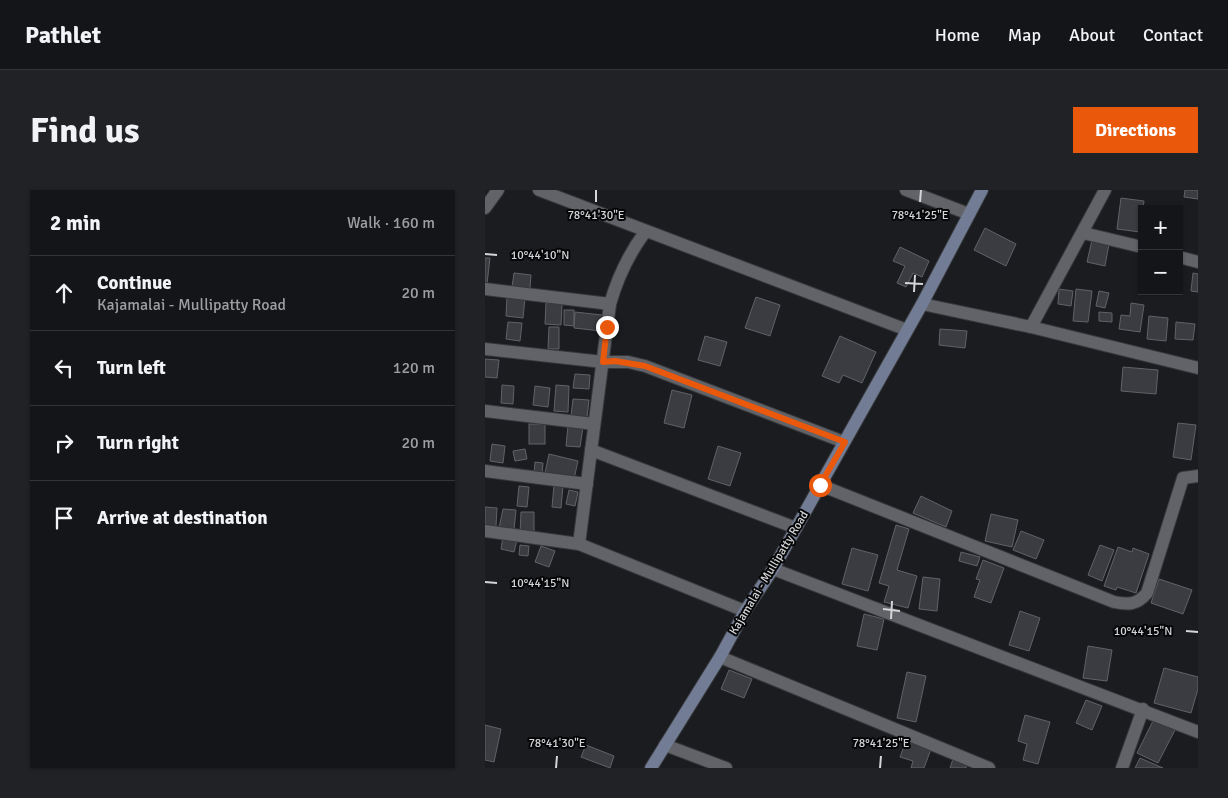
<!DOCTYPE html>
<html lang="en">
<head>
<meta charset="utf-8">
<style>
  body { margin:0; font-family:Signika,sans-serif; background:#212225; color:#f1f3f6 }
  .controls { position:absolute; right:15px; top:15px; display:grid; overflow:hidden; border-radius:0px; box-shadow:0 1px 4px #0004 }
  .controls button { width:45px; height:45px; display:grid; place-items:center; padding:0; border:0; border-bottom:1px solid #333437; background:#141518; color:#f1f3f6; font:25px sans-serif }
  .stop { position:absolute; width:15px; height:15px; margin:-11px; border:4px solid #ea580c; border-radius:50%; background:#fff }
  .stop.end { background:#ea580c; border-color:#fff; box-shadow:0 1px 5px #0008 }
  .list { margin:0; padding:0; list-style:none }
  h2 { display:flex; justify-content:space-between; align-items:center; height:65px; margin:0; padding:0 20px; font-size:21px }
  h2 small { font-size:16px; font-weight:400; color:#9d9fa2 }
  .list li { display:grid; grid-template-columns:32px 1fr auto; gap:15px; align-items:center; box-sizing:border-box; height:75px; padding:0 20px; border-top:1px solid #333437 }
  .list b { display:block; font-size:19px; white-space:nowrap }
  .list p { margin:0; font-size:16px; white-space:nowrap; color:#9d9fa2 }
  .list em { font-size:16px; font-style:normal; color:#9d9fa2 }
  .icon { flex:none; width:28px; height:28px; fill:none; stroke:currentColor; stroke-width:2; stroke-linecap:round; stroke-linejoin:round }
  .map { position:relative; flex:none; width:713px; height:578px; overflow:hidden; border-radius:0px }
  header { display:flex; align-items:center; gap:30px; box-sizing:border-box; height:70px; padding:0 25px; background:#141518; border-bottom:1px solid #333437 }
  header strong { font-size:24px }
  nav { display:flex; gap:28px; margin-inline-start:auto; font-size:18px }
  .intro { display:flex; align-items:center; justify-content:space-between; box-sizing:border-box; height:120px; padding:0 30px }
  h1 { margin:0; font-size:35px }
  .button { padding:12px 22px; border-radius:0px; background:#ea580c; color:#fff; font-size:18px; font-weight:700 }
  main { display:flex; gap:30px; padding:0 30px }
  aside { flex:1; background:#141518; border-radius:0px; box-shadow:0 1px 4px #0004 }
  .map>svg:first-child { display:block }
</style>
</head>
<body>
<header>
<strong>Pathlet</strong>
<nav><a>Home</a><a>Map</a><a>About</a><a>Contact</a></nav>
</header>
<div class="intro"><h1>Find us</h1><a class="button">Directions</a></div>
<main>
<aside>
<h2>2 min<small>Walk · 160 m</small></h2>
<ul class="list">
<li><svg class="icon" aria-label="ahead" viewBox="0 0 24 24"><path d="M12 20V5M6 11l6-6 6 6"/></svg><div><b>Continue</b><p>Kajamalai - Mullipatty Road</p></div><em>20 m</em></li>
<li><svg class="icon" aria-label="left" viewBox="0 0 24 24"><path d="M17 20v-9H6M10 6l-5 5 5 5"/></svg><div><b>Turn left</b></div><em>120 m</em></li>
<li><svg class="icon" aria-label="right" viewBox="0 0 24 24"><path d="M7 20v-9h11M14 6l5 5-5 5"/></svg><div><b>Turn right</b></div><em>20 m</em></li>
<li><svg class="icon" aria-label="arrive" viewBox="0 0 24 24"><path d="M6 21V4h12l-3 4 3 4H6"/></svg><div><b>Arrive at destination</b></div></li>
</ul>
</aside>
<div class="map">
<svg width="713" height="578" viewBox="0 0 713 578">
  <rect width="100%" height="100%" fill="#1a1c20"/>
  <g fill="#3a3c41" stroke="#606267">
    <polygon points="700,0 713,0 713,9 699,7"/>
    <polygon points="636,8 659,11 655,42 632,39"/>
    <polygon points="500,38 531,54 521,76 489,60"/>
    <polygon points="607,50 624,54 620,76 602,72"/>
    <polygon points="415,57 444,71 437,87 428,83 421,97 412,93 420,76 408,71"/>
    <polygon points="0,68 5,68 2,94 0,94"/>
    <polygon points="29,83 46,85 45,98 27,97"/>
    <polygon points="708,83 713,84 713,102 706,101"/>
    <polygon points="574,99 588,101 586,116 573,114"/>
    <polygon points="591,99 607,101 603,132 588,131"/>
    <polygon points="614,101 624,103 620,118 611,116"/>
    <polygon points="22,107 40,108 38,128 21,126"/>
    <polygon points="271,107 295,115 285,146 260,138"/>
    <polygon points="61,113 77,114 76,135 60,134"/>
    <polygon points="646,113 659,115 655,142 634,139 636,125 645,126"/>
    <polygon points="79,120 89,120 89,136 79,135"/>
    <polygon points="90,122 117,125 116,141 89,138"/>
    <polygon points="614,122 627,123 627,132 614,131"/>
    <polygon points="664,126 683,128 681,151 662,149"/>
    <polygon points="23,132 37,133 35,151 21,149"/>
    <polygon points="691,132 710,134 708,150 690,149"/>
    <polygon points="64,137 74,137 74,159 63,159"/>
    <polygon points="455,139 482,141 480,158 454,155"/>
    <polygon points="220,146 242,152 235,176 213,170"/>
    <polygon points="355,146 391,162 377,193 358,185 354,193 337,186"/>
    <polygon points="0,169 14,170 12,188 0,187"/>
    <polygon points="638,177 673,180 671,204 636,201"/>
    <polygon points="90,184 105,185 104,199 88,198"/>
    <polygon points="17,195 29,196 28,214 16,213"/>
    <polygon points="71,195 84,196 83,222 69,221"/>
    <polygon points="50,196 65,198 63,217 48,215"/>
    <polygon points="187,200 207,205 199,238 179,233"/>
    <polygon points="88,209 104,210 102,227 86,226"/>
    <polygon points="693,233 711,235 706,270 688,267"/>
    <rect x="44" y="234" width="16" height="20"/>
    <polygon points="83,236 98,237 95,257 81,256"/>
    <polygon points="7,254 20,256 18,273 5,271"/>
    <polygon points="233,256 256,263 245,296 223,289"/>
    <polygon points="40,259 42,269 30,271 28,261"/>
    <polygon points="64,264 93,271 89,289 60,283"/>
    <polygon points="50,272 58,273 57,285 49,284"/>
    <polygon points="69,295 78,296 76,318 67,317"/>
    <polygon points="34,296 44,297 42,317 32,316"/>
    <polygon points="84,300 93,302 90,316 81,314"/>
    <polygon points="436,306 467,321 461,337 428,323"/>
    <polygon points="0,317 12,318 11,336 0,335"/>
    <polygon points="18,319 31,320 29,340 14,338"/>
    <polygon points="36,322 49,322 49,344 35,344"/>
    <polygon points="506,324 533,330 527,357 500,351"/>
    <polygon points="411,335 424,339 412,380 432,386 423,418 399,412 404,396 394,393"/>
    <polygon points="536,341 559,350 551,369 528,360"/>
    <polygon points="18,347 32,350 29,362 16,359"/>
    <polygon points="35,355 44,356 43,366 34,365"/>
    <polygon points="615,355 629,360 617,391 603,385"/>
    <polygon points="56,356 70,361 64,377 50,372"/>
    <polygon points="633,357 647,362 648,358 664,364 651,403 632,397 631,400 619,396"/>
    <polygon points="367,358 393,365 383,401 357,394"/>
    <polygon points="476,362 495,367 492,376 474,371"/>
    <polygon points="498,370 519,378 506,413 489,407 495,390 491,389"/>
    <polygon points="438,387 455,389 452,421 434,419"/>
    <polygon points="674,389 707,400 698,424 666,413"/>
    <polygon points="535,421 555,428 544,461 524,455"/>
    <polygon points="379,424 399,429 392,460 372,456"/>
    <polygon points="603,456 627,460 622,491 598,488"/>
    <polygon points="679,478 713,487 713,499 706,523 669,513"/>
    <polygon points="244,480 267,489 259,508 236,499"/>
    <polygon points="422,482 441,486 431,532 412,528"/>
    <polygon points="601,510 617,516 607,540 591,533"/>
    <polygon points="540,525 565,532 553,574 538,570 542,554 533,551"/>
    <polygon points="669,529 690,540 673,573 652,563"/>
    <polygon points="0,535 16,539 9,572 0,570"/>
    <polygon points="421,551 446,559 439,578 426,578 428,571 415,567"/>
    <polygon points="101,555 129,566 125,578 96,567"/>
    <polygon points="655,568 678,578 650,578"/>
    <polygon points="468,569 482,573 481,578 465,578"/>
  </g>
  <g fill="none" stroke-linecap="round" stroke-linejoin="round">
    <defs>
      <g id="minor">
        <polyline points="54,0 422,140"/>
        <polyline points="421,0 484,24"/>
        <polyline points="0,18 13,0"/>
        <polyline points="598,43 657,57"/>
        <polyline points="694,67 713,72"/>
        <polyline points="0,99 125,114"/>
        <polyline points="437,114 546,137 713,178"/>
        <polyline points="546,137 620,0"/>
        <polyline points="0,159 118,172 143,172 160,176 359,252"/>
        <polyline points="0,221 109,234"/>
        <polyline points="106,260 311,338"/>
        <polyline points="0,281 102,294"/>
        <path d="M335,295L629,412C643,415 652,415 662,403L698,288L713,286"/>
        <polyline points="0,341 94,354 260,421"/>
        <path d="M94,354L125,114C133,86 143,65 160,42"/>
        <polyline points="288,379 713,542"/>
        <polyline points="235,467 504,578"/>
        <polyline points="180,555 241,578"/>
        <polyline points="637,578 658,519"/>
      </g>
      <polyline id="secondary" points="166,578 235,467 260,421 288,379 437,114 497,0"/>
    </defs>
    <use href="#minor" stroke="#36383a" stroke-width="14"/>
    <use href="#secondary" stroke="#36383a" stroke-width="14"/>
    <use href="#minor" stroke="#616368" stroke-width="12"/>
    <use href="#secondary" stroke="#727c94" stroke-width="12"/>
  </g>
  <g fill="none" stroke-linecap="round" stroke-linejoin="round">
    <polyline stroke="#ea580c" stroke-width="6" points="122,137 118,172 130,171 160,176 360,252 335,295"/>
  </g>
  <path fill="none" stroke="#d3d5d7" stroke-width="2" d="M111,12V0M435,12L436,0M0,64L12,65M420,93L438,94M429,102L430,85M0,392L12,393M398,419L415,421M406,429L407,411M701,441L713,442M71,578L72,566M395,578L396,566"/>
  <g text-anchor="middle" dominant-baseline="central" stroke-width="4" stroke-linejoin="round" paint-order="stroke">
    <g font-size="12" fill="#d3d5d7" stroke="#060608">
      <text transform="translate(284 383) rotate(-59)">Kajamalai - Mullipatty Road</text>
    </g>
  </g>
  <g font-size="12" text-anchor="middle" fill="#d3d5d7" stroke="#060608" stroke-width="4" stroke-linejoin="round" paint-order="stroke">
    <text x="111" y="29">78°41'30"E</text>
    <text x="435" y="29">78°41'25"E</text>
    <text x="55" y="69">10°44'10"N</text>
    <text x="55" y="397">10°44'15"N</text>
    <text x="658" y="445">10°44'15"N</text>
    <text x="72" y="557">78°41'30"E</text>
    <text x="396" y="557">78°41'25"E</text>
  </g>
</svg>
<div class="controls">
<button>+</button>
<button>−</button>
</div>
<div class="stop" style="left:335px;top:295px"></div>
<div class="stop end" style="left:122px;top:137px"></div>
</div>
</main>
</body>
</html>
